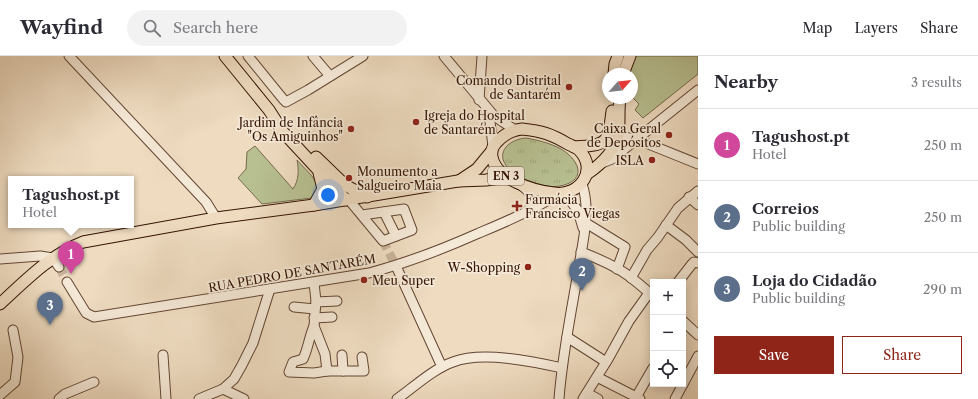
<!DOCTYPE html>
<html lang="en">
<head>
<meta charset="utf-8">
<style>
  body { margin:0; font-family:"Libre Caslon Text",serif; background:#f2f2f3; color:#2b2b33 }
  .controls { position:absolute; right:12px; bottom:12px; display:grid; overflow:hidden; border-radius:0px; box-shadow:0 2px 10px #0003 }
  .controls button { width:36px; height:36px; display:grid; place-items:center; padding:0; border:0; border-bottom:1px solid #e1e1e2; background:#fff; color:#2b2b33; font:20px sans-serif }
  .compass { position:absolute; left:602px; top:12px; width:36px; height:36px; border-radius:50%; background:#fff; box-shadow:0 2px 10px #0003; rotate:63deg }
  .you { position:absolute; left:328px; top:139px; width:14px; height:14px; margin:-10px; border:3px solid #fff; border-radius:50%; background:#1a73e8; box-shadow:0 0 0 6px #1a73e833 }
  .badge { display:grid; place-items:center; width:26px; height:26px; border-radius:50%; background:#8f2418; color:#fff; font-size:13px; font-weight:700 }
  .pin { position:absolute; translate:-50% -33px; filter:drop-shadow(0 1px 2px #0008) }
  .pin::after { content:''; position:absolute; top:21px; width:14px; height:12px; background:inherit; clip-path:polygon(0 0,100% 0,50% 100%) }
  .popup { position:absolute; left:8px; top:120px; width:126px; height:52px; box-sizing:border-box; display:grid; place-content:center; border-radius:0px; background:#fff; filter:drop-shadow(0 1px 3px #0005); font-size:13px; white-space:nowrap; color:#7c7c81 }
  .popup b { font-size:15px; color:#2b2b33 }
  .popup::after { content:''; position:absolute; left:50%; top:100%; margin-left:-8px; border:8px solid transparent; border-top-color:#fff }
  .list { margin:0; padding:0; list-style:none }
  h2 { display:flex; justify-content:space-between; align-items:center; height:52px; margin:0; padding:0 16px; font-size:17px }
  h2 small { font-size:13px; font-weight:400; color:#7c7c81 }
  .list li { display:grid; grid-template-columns:26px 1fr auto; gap:12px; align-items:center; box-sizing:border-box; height:72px; padding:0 16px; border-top:1px solid #e1e1e2 }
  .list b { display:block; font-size:15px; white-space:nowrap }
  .list p { margin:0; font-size:13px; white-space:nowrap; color:#7c7c81 }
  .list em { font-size:13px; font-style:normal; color:#7c7c81 }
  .actions { display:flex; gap:8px; padding:12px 16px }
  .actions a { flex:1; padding:9px 0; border:1px solid #8f2418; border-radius:0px; text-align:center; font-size:14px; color:#8f2418 }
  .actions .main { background:#8f2418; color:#fff }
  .icon { flex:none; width:22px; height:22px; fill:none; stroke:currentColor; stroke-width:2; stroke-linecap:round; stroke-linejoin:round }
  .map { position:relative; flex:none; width:698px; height:343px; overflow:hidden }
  header { display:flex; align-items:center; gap:24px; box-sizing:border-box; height:56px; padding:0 20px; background:#fff; border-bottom:1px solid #e1e1e2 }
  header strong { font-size:19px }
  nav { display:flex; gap:22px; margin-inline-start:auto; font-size:14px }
  .search { width:280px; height:36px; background:#f2f2f3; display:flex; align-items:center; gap:10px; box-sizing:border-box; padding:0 14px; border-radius:22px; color:#7c7c81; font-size:15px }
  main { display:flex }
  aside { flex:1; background:#fff }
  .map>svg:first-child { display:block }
</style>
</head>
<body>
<header>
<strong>Wayfind</strong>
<div class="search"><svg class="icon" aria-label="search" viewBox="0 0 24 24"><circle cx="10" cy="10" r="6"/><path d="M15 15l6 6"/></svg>Search here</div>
<nav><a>Map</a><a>Layers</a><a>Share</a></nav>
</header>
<main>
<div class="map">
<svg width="698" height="343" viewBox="0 0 698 343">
  <defs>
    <pattern id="grass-tufts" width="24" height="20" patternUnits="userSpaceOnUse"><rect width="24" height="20" fill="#b8c092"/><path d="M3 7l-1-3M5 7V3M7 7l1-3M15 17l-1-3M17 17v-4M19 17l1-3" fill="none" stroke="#9fa47c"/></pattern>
  </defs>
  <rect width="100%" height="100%" fill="#eedbc0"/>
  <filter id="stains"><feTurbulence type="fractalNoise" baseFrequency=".005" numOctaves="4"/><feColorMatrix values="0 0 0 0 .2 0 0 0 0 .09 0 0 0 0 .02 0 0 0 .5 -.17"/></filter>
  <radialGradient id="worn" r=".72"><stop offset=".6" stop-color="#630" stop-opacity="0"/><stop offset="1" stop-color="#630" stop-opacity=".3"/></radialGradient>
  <path fill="url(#grass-tufts)" stroke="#766a4b" d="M526,82C542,85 565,90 575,106C587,125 561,133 547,130C535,128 516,121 508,112C494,96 510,83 526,82Z"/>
  <g fill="#b8c092" stroke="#766a4b">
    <polygon points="636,0 698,0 698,18 643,62 635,54 639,48 632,41 632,18 628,18 630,8"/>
    <path d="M255,90L293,133C299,124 299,114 297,104C305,114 328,130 312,142L262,148L238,122L246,113L247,96Z"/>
  </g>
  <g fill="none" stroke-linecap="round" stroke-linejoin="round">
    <g stroke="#c9b39a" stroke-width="9" stroke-dasharray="9 4.5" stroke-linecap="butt">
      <polyline points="383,185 396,210"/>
      <polyline points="59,211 67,226"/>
    </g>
    <defs>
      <g id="minor">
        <polyline points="69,0 206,146 216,162"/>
        <polyline points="248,0 283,43 286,46 308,34 363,0"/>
        <polyline points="313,0 330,20"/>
        <polyline points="444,0 494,60 515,74"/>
        <polyline points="479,44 482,0"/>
        <polyline points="486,53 490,66 493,90"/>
        <polyline points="618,80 636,83 698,108"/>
        <polyline points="602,107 612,103 698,34"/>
        <path d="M522,130C532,138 537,143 529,154"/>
        <polyline points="565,137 578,155 583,172"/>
        <polyline points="689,141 698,149"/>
        <polyline points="349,144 383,185 412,174 404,153 362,159"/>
        <polyline points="384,156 396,180"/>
        <polyline points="586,167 625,191 617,213"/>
        <polyline points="666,169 686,184 698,196"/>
        <path d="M581,196C597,202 614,209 629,220C637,226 645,233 653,240"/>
        <polyline points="0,203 40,200 53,202 59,211"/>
        <polyline points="396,210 442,311"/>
        <polyline points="631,222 647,194 658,181 678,152 698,135"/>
        <path d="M67,226L86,257L94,261L369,217C407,207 443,193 479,177C506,166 534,154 558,138"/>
        <polyline points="678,226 692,208 694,206 698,207"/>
        <polyline points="314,227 316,245 314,270 325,298 327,315 364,315 362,301"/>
        <polyline points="316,246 337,245"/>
        <polyline points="294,251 315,253"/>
        <polyline points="314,262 332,261"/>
        <polyline points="683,265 698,279"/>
        <path d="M314,270C309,281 308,293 303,303L293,306L289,316L314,317L327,315"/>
        <polyline points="567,281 606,306"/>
        <polyline points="163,299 166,343"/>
        <polyline points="342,299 343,315"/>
        <polyline points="597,321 640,343"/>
        <polyline points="683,328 698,300"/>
        <polyline points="223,333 244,343"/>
        <polyline points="587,337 598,343"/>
        <polyline points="0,339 15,326 18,301 13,274"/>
        <polyline points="59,343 65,338 94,326"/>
        <polyline points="199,343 223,333 234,323 242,309 253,287 270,233"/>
        <path d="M397,343C414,331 433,313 453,306C482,295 531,305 562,312"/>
        <path d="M559,343C562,302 570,262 577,222C581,193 592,156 582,128"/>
        <polyline points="583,343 608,303 629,265 649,237"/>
        <polyline points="635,343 653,312"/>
        <polyline points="675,343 683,328"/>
      </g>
      <g id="major">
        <polyline points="225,0 269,54 283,76 346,144"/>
        <polyline points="614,18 615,8 618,0"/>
        <polyline points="623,18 630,0"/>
        <path d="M522,73C542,75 551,78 568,88C572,90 576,91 579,94C599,114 579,141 554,137C535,135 496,124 492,101C491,95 492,91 496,87C503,79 512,74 522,73Z"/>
        <path d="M574,91C608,89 608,88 612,55"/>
        <polyline points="316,101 345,129 367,141"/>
        <path d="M587,118C600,109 615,95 618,79C620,68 618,54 620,42"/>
        <polyline points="459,125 477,113 491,96"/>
        <polyline points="314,149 323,133 319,117"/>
        <path d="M0,248C26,224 50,199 83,186L216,162L314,149L458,125L486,124L507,121"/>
      </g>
    </defs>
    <use href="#minor" stroke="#634633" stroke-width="11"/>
    <use href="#major" stroke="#351404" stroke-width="13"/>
    <use href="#minor" stroke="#f4e8d6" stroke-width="9"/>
    <use href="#major" stroke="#eedbc0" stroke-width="11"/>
  </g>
  <g fill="#8f2418" stroke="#f4e8d6" stroke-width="1.5">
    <circle cx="569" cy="31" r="4"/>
    <circle cx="416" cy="66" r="4"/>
    <circle cx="351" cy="73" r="4"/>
    <circle cx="669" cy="79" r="4"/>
    <circle cx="652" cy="104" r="4"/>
    <circle cx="349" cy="122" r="4"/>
    <path d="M515 144h4v4h4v4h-4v4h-4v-4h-4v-4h4z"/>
    <circle cx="528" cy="211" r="4"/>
    <circle cx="364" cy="224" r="4"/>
  </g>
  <g text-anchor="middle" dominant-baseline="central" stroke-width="3.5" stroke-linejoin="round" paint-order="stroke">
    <rect fill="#f4e8d6" stroke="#6e5443" stroke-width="1" x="488" y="111" width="36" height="18" rx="3"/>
    <g font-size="11" font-weight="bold" fill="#351404">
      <text x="506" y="120">EN 3</text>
    </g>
    <g font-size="12" fill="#351404" stroke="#f4e8d6" text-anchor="end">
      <text x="561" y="24">Comando Distrital<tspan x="561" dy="14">de Santarém</tspan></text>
      <text x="424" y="59" text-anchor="start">Igreja do Hospital<tspan x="424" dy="14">de Santarém</tspan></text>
      <text x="343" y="66">Jardim de Infância<tspan x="343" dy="14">"Os Amiguinhos"</tspan></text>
      <text x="661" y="72">Caixa Geral<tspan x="661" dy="14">de Depósitos</tspan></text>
      <text x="644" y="104">ISLA</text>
      <text x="357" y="115" text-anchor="start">Monumento a<tspan x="357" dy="14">Salgueiro Maia</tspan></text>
      <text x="525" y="143" text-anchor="start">Farmácia<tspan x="525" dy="14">Francisco Viegas</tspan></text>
      <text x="520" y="211">W-Shopping</text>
      <text x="372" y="224" text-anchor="start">Meu Super</text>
    </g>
    <g font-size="12" fill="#351404" stroke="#f4e8d6">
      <text transform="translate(292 217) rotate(-10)">RUA PEDRO DE SANTARÉM</text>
    </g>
  </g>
  <rect width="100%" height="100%" filter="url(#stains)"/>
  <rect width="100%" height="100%" fill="url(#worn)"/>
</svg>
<div class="controls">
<button>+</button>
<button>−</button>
<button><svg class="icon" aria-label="locate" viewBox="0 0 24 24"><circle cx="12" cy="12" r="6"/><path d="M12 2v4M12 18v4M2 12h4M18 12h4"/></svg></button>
</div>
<svg class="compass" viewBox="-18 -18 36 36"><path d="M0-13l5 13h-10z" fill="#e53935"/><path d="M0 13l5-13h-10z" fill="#7c7c81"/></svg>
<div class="you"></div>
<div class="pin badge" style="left:71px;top:218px;background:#d1479c">1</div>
<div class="popup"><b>Tagushost.pt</b>Hotel</div>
<div class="pin badge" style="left:582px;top:235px;background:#5c6f8a">2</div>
<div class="pin badge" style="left:50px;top:269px;background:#5c6f8a">3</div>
</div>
<aside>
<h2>Nearby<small>3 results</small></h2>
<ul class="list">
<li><span class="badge" style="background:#d1479c">1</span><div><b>Tagushost.pt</b><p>Hotel</p></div><em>250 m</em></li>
<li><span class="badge" style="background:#5c6f8a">2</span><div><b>Correios</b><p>Public building</p></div><em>250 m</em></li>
<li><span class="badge" style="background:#5c6f8a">3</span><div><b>Loja do Cidadão</b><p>Public building</p></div><em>290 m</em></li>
</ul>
<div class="actions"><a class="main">Save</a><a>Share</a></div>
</aside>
</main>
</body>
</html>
